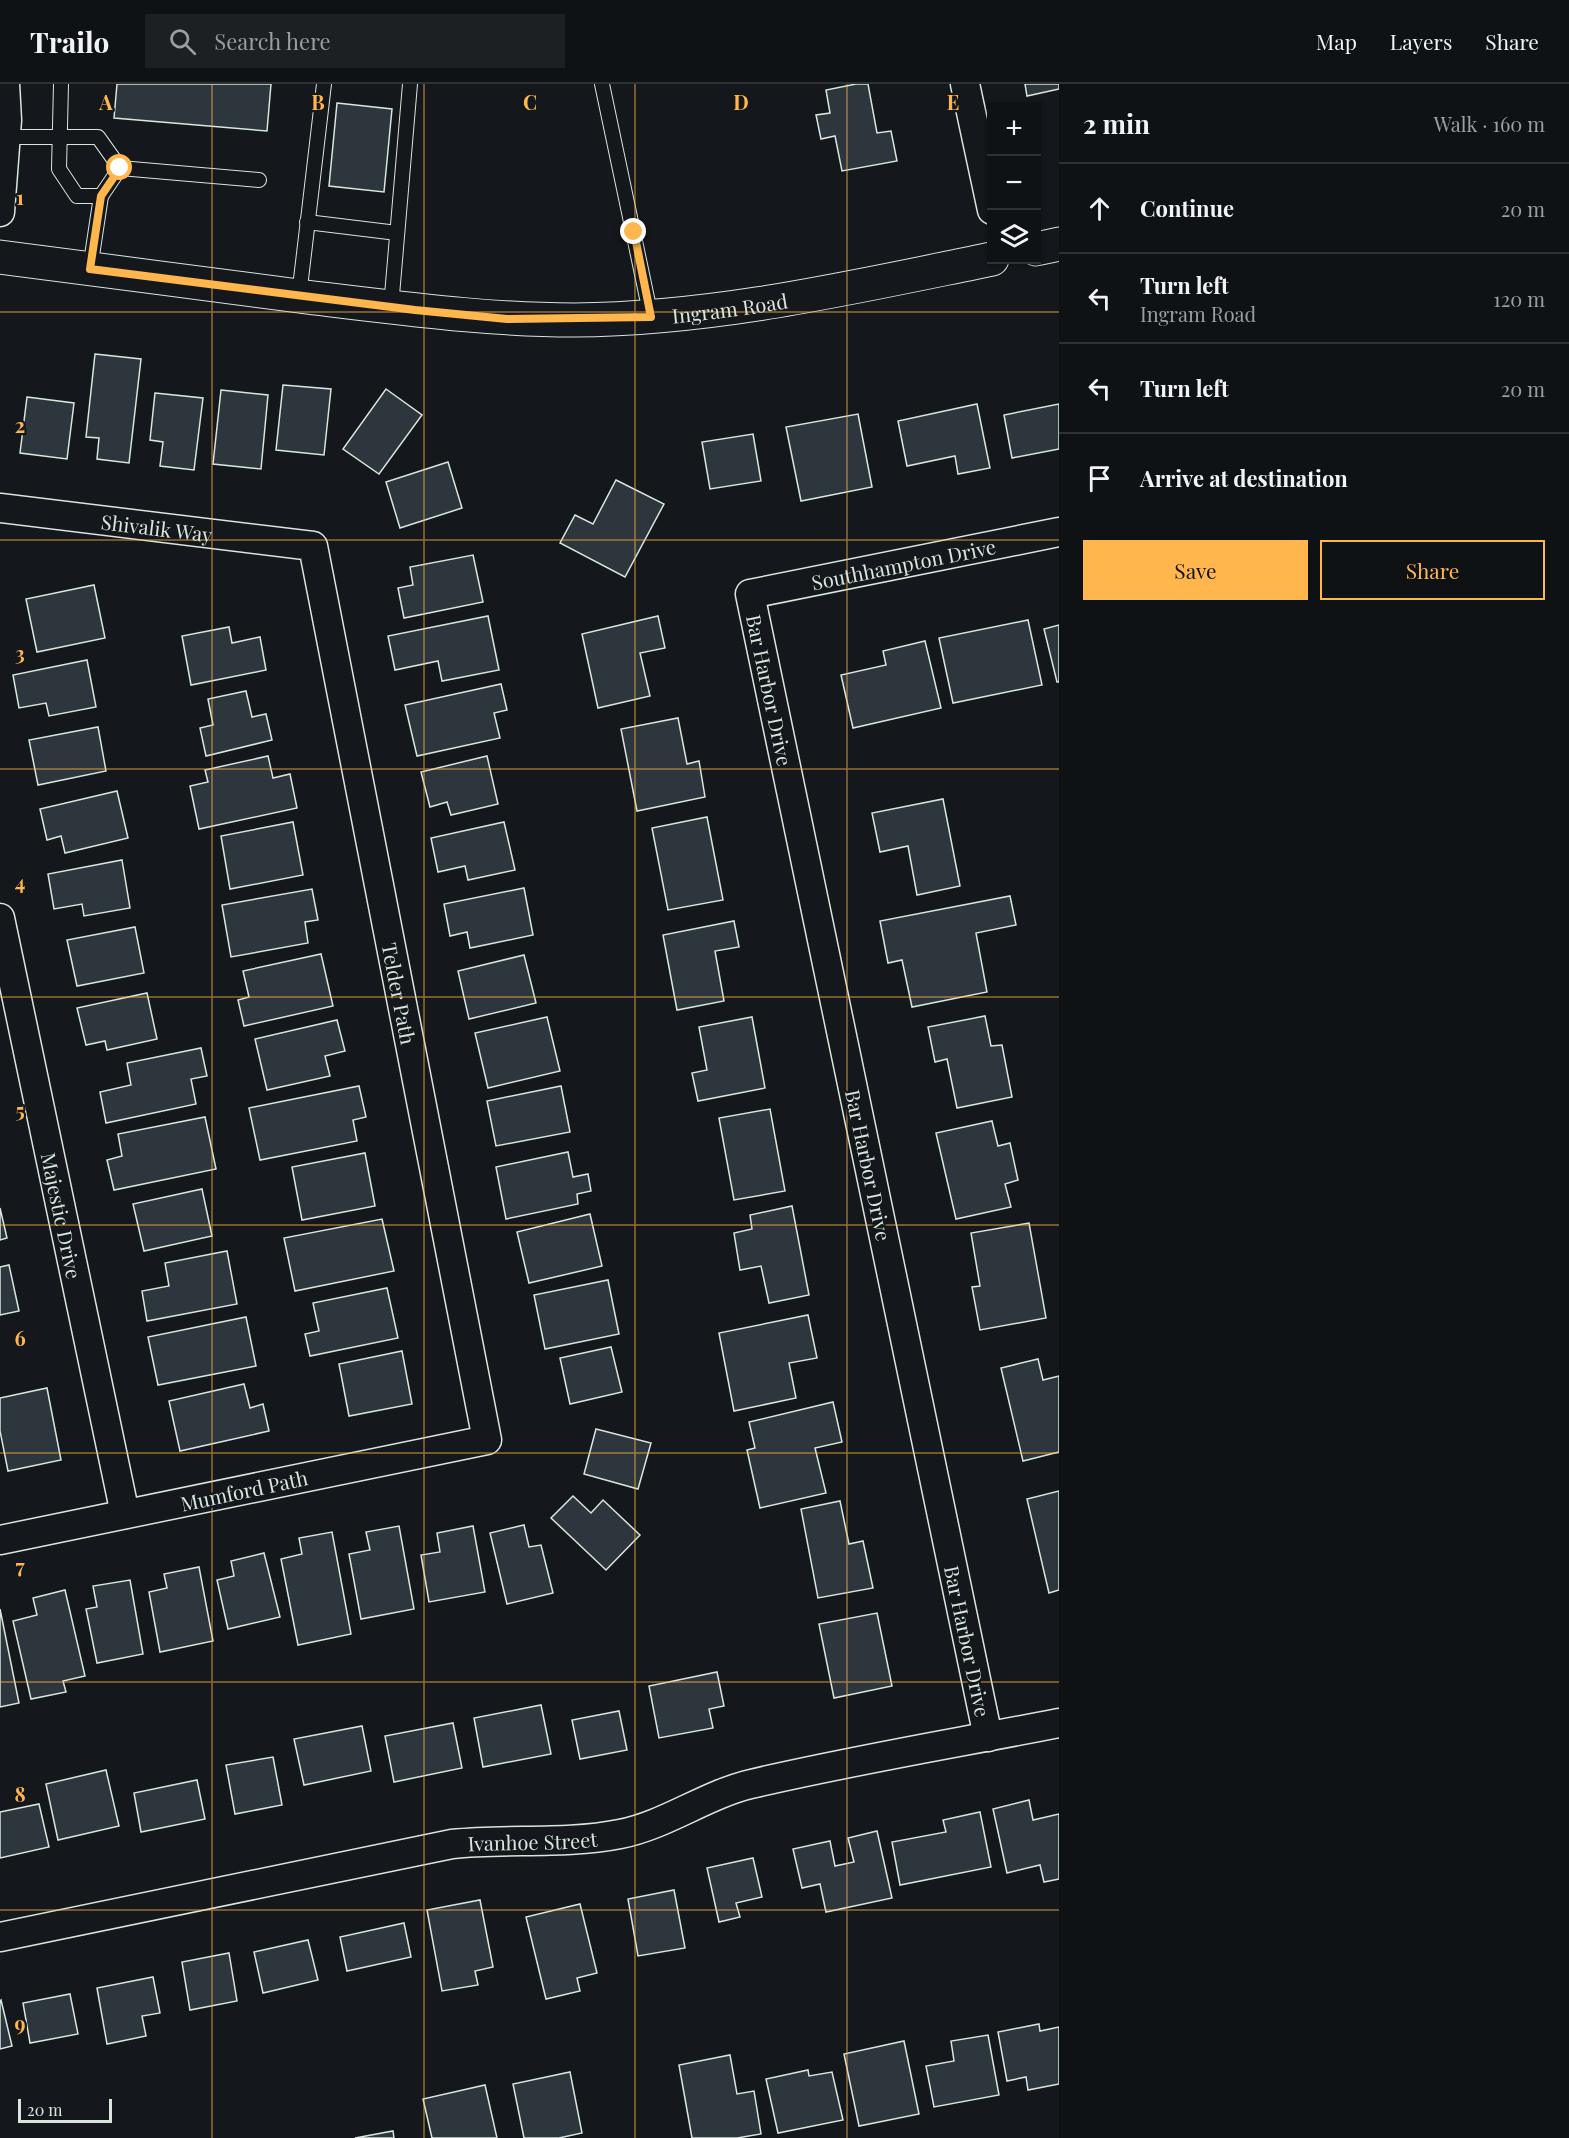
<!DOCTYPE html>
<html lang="en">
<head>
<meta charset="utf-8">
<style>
  body { margin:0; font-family:"Playfair Display",serif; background:#1d2022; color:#f1f3f6 }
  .controls { position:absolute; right:18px; top:18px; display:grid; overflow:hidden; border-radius:0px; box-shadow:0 2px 4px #0004 }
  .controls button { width:54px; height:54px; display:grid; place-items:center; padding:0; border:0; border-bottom:2px solid #2f3234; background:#0f1215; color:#f1f3f6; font:30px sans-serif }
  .scale { position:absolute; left:18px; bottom:15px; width:94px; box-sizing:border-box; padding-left:6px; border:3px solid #d8e6dc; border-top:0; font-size:16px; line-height:21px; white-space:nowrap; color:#d8e6dc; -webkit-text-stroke:4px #14181c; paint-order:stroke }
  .stop { position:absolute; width:18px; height:18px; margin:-14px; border:4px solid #ffb74d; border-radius:50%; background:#fff }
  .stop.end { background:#ffb74d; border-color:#fff; box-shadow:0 2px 6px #0008 }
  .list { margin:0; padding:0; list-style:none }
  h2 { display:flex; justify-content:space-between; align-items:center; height:78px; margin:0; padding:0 24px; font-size:26px }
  h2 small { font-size:20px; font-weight:400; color:#9b9ea0 }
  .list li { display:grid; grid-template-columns:39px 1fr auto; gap:18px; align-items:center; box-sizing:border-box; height:90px; padding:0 24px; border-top:2px solid #2f3234 }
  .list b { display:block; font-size:22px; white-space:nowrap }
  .list p { margin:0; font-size:20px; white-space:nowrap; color:#9b9ea0 }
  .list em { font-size:20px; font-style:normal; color:#9b9ea0 }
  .actions { display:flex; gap:12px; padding:18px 24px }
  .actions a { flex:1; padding:14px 0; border:2px solid #ffb74d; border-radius:0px; text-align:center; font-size:21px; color:#ffb74d }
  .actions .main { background:#ffb74d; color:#111 }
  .icon { flex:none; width:33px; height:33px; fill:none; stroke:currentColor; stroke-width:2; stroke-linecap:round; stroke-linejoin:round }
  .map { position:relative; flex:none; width:1059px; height:2054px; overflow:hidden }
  header { display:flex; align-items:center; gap:36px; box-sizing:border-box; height:84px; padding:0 30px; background:#0f1215; border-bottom:2px solid #2f3234 }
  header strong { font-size:28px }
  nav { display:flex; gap:33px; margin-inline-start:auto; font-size:21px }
  .search { width:420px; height:54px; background:#1d2022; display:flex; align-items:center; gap:15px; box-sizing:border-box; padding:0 21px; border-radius:0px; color:#9b9ea0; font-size:22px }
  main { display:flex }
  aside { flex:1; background:#0f1215 }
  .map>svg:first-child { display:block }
</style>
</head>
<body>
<header>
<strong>Trailo</strong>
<div class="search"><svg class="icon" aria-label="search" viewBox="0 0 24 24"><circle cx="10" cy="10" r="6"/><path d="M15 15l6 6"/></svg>Search here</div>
<nav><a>Map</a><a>Layers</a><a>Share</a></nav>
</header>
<main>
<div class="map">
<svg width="1059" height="2054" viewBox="0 0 1059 2054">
  <rect width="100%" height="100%" fill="#14181c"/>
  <g fill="#2c363c" stroke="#d8e6dc" stroke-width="1.5">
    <polygon points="117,0 271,0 267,47 114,34"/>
    <polygon points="856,0 868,0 877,49 891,47 897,77 842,87 835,52 821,55 816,31 830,29 826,6"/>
    <polygon points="1025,0 1059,0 1059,5 1027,12"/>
    <polygon points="337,19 392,25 384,108 329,102"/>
    <polygon points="95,270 141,275 129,379 97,375 99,354 86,353"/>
    <polygon points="283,301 331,305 324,371 276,366"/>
    <polygon points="386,305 422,331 379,390 343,365"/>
    <polygon points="221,306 268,311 261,385 213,380"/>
    <polygon points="155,309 203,314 194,386 160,382 163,358 150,356"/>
    <polygon points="27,313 74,319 67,375 20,369"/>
    <polygon points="977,320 990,384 958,390 955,372 907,382 898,337"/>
    <polygon points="1059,320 1059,365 1012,374 1004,331"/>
    <polygon points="858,330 872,403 801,417 786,343"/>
    <polygon points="753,350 761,397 710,405 702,358"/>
    <polygon points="448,378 462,424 400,444 386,398"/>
    <polygon points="616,396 664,420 625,493 560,459 575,431 593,440"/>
    <polygon points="473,471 483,518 404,534 398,504 413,501 410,483"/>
    <polygon points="94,501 105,554 37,568 26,515"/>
    <polygon points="488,532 499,586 442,597 438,577 395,586 388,552"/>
    <polygon points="658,532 665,564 640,569 650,612 598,624 582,550"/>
    <polygon points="1028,536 1042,601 953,619 939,554"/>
    <polygon points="1059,541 1059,598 1057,598 1044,545"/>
    <polygon points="229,543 232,559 260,553 266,586 191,601 182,552"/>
    <polygon points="925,557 941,624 853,644 841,591 886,581 883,567"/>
    <polygon points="87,576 96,623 49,632 46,619 19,624 13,591"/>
    <polygon points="501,600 507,626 494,629 500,654 417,672 405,621"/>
    <polygon points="246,607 252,633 266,630 272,656 206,672 200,644 213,641 208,615"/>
    <polygon points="678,634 687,680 699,677 705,713 637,727 621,645"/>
    <polygon points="98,643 106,687 38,701 29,656"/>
    <polygon points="268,672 273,694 290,690 297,724 199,745 190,702 208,698 205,686"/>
    <polygon points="487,672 498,720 451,731 447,718 430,723 421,688"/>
    <polygon points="117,707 128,754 65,769 61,752 47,756 40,725"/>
    <polygon points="943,715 960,802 917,811 908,762 880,768 872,729"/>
    <polygon points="707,733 723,816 668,826 652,744"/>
    <polygon points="293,738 303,791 230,805 221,752"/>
    <polygon points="504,738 515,786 468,796 465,782 438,788 431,754"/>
    <polygon points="122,776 130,824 84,832 82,820 54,825 48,790"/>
    <polygon points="524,804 533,851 470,864 467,848 450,852 444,820"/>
    <polygon points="312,805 318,836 305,838 308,859 231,873 222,821"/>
    <polygon points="1010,812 1016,841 976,849 987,908 912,923 902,876 888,879 880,837"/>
    <polygon points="734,837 739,863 715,867 724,917 677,926 663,851"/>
    <polygon points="135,843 144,889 77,902 67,856"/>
    <polygon points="321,870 333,922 244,942 238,916 249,913 243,887"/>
    <polygon points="524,871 536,919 469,935 458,887"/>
    <polygon points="147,909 157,955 107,966 105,957 86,961 77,924"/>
    <polygon points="985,932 991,962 1002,961 1012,1013 957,1024 947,975 935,978 928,943"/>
    <polygon points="547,933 560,987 488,1004 475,949"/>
    <polygon points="752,933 765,1004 698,1017 692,989 707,986 699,943"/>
    <polygon points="337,936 345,967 325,972 330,992 267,1006 255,955"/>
    <polygon points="201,964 207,992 191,995 196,1020 106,1039 100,1008 131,1001 127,979"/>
    <polygon points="359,1002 366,1033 353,1036 357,1057 260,1076 249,1024"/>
    <polygon points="561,1002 570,1048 496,1062 487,1017"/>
    <polygon points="770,1025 785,1107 734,1116 719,1034"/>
    <polygon points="205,1033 216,1085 114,1106 107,1076 122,1072 118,1050"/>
    <polygon points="992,1037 998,1062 1010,1059 1018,1096 1005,1100 1011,1123 956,1135 936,1049"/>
    <polygon points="568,1068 573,1093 588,1090 591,1107 577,1110 578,1120 506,1135 496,1083"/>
    <polygon points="365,1069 375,1122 302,1136 292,1083"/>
    <polygon points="202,1105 212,1152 144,1167 133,1120"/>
    <polygon points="792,1122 809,1211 769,1219 761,1182 740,1186 734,1149 752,1145 750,1131"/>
    <polygon points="0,1124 7,1154 0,1156"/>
    <polygon points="590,1130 602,1182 529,1199 517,1148"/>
    <polygon points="382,1135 394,1187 295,1207 284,1154"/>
    <polygon points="1029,1139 1046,1234 980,1246 972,1203 980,1202 971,1149"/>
    <polygon points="227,1167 237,1220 147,1237 142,1207 169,1202 165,1179"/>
    <polygon points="9,1181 19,1227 0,1231 0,1183"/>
    <polygon points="608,1196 619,1250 545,1265 534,1211"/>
    <polygon points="387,1204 398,1254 310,1272 305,1250 319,1247 313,1219"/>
    <polygon points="808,1231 817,1274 789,1279 796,1314 734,1327 719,1249"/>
    <polygon points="246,1233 256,1282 158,1301 148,1253"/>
    <polygon points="611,1263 622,1308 570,1320 560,1274"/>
    <polygon points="402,1267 412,1320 349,1332 339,1280"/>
    <polygon points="1038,1275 1043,1296 1059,1292 1059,1368 1023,1377 1001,1284"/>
    <polygon points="244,1300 250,1324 263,1320 269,1347 180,1367 169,1317"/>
    <polygon points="47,1304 61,1376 8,1387 0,1347 0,1314"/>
    <polygon points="833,1318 842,1358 815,1364 826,1409 760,1424 747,1366 755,1364 749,1338"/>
    <polygon points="596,1345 651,1359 638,1405 584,1390"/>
    <polygon points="1059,1407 1059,1506 1049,1509 1027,1415"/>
    <polygon points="573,1412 591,1429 603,1416 640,1451 606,1486 551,1434"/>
    <polygon points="840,1417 849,1460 863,1457 873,1504 818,1514 801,1425"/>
    <polygon points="524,1441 529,1463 541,1461 553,1509 507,1520 490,1449"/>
    <polygon points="399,1442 414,1525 361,1535 349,1470 370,1466 366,1448"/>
    <polygon points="473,1442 485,1508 429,1518 421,1471 440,1468 437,1449"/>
    <polygon points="332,1448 351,1550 298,1561 281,1475 302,1470 299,1454"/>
    <polygon points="264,1469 280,1533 228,1545 217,1496 234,1492 231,1477"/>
    <polygon points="199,1483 213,1557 160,1568 149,1508 167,1504 164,1490"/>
    <polygon points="130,1496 143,1570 97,1579 86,1525 97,1523 93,1502"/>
    <polygon points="65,1506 85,1592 63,1597 66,1608 31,1615 13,1537 37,1531 33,1514"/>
    <polygon points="0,1525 19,1619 0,1623"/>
    <polygon points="877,1529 892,1602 834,1614 819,1540"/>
    <polygon points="717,1588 724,1622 709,1625 713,1644 659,1654 649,1602"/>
    <polygon points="541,1621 551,1670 483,1683 474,1634"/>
    <polygon points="619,1627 627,1666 580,1675 572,1636"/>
    <polygon points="453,1639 462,1684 394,1698 385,1652"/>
    <polygon points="362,1642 371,1687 304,1701 294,1655"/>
    <polygon points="273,1673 282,1721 235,1730 226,1681"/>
    <polygon points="106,1686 119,1742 58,1756 46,1700"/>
    <polygon points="197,1696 205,1735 141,1748 134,1709"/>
    <polygon points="1029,1716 1033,1736 1059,1730 1059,1795 1044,1798 1040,1781 1007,1789 993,1725"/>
    <polygon points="39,1720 49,1763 0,1774 0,1728"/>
    <polygon points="980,1728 991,1783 900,1801 892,1758 946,1748 943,1736"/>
    <polygon points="877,1747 892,1814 826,1828 820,1800 802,1804 793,1765 830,1757 835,1782 854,1778 848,1754"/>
    <polygon points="753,1774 762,1813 736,1819 740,1833 719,1838 707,1784"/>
    <polygon points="674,1806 685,1864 638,1872 628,1815"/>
    <polygon points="480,1816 493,1883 475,1887 478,1901 442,1907 427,1826"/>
    <polygon points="580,1820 597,1889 577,1894 580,1907 546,1915 526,1833"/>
    <polygon points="404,1839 411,1873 347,1887 340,1853"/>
    <polygon points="308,1856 318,1896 263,1909 254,1868"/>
    <polygon points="229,1869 237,1917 190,1926 182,1878"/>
    <polygon points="153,1893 160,1929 142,1932 146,1952 107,1960 97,1904"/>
    <polygon points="70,1910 78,1950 30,1959 23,1919"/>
    <polygon points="1,1916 12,1962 0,1965 0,1917"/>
    <polygon points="1039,1940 1040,1947 1059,1943 1059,2000 1028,2006 1026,1993 1007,1997 998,1948"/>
    <polygon points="988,1951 999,2011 934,2023 926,1982 954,1977 951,1957"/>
    <polygon points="904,1957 919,2030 859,2042 844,1970"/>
    <polygon points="730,1971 737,2010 754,2007 761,2050 737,2054 692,2054 679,1981"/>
    <polygon points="808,1986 809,1992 832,1988 843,2036 778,2049 766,1995"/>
    <polygon points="570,1988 582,2049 559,2054 524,2054 513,2000"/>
    <polygon points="485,2001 497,2054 432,2054 423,2015"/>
    <polygon points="393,2047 394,2054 355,2054"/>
  </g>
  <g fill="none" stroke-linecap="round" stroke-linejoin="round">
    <defs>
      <g id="service">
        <polyline points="61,0 59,85 77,112 101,112"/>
        <polyline points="602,0 651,233"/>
        <polyline points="6,53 98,53 120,84"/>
        <polyline points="307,138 397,149"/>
        <polyline points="90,185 101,112 120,84 259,96"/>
        <polyline points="299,212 324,0"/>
        <polyline points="391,223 410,0"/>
      </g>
      <g id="minor">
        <polyline points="965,0 992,126"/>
        <polyline points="0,128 7,36 5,0"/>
        <path id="s1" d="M0,424L313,462L487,1356L0,1456"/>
        <path id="s2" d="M0,834L125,1430"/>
        <path id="s3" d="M988,1653L750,510L1059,448"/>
        <path id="s4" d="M0,1853L452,1760C507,1754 565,1761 620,1750C666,1741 705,1711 751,1700C853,1676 957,1659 1059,1639"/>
      </g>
      <g id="tertiary">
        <polyline points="1036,165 1059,160"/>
        <path id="s5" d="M0,173C105,187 209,200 314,214C401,224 487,236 574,236C716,235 854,203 992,175"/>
      </g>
    </defs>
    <use href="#service" stroke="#d8e6dc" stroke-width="16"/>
    <use href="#minor" stroke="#d8e6dc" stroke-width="31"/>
    <use href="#tertiary" stroke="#d8e6dc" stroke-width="35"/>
    <use href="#service" stroke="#14181c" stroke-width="14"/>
    <use href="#minor" stroke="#14181c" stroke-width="28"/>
    <use href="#tertiary" stroke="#14181c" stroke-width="33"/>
  </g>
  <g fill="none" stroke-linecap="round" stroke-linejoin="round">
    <polyline stroke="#ffb74d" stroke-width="8" points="120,84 101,112 90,185 415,226 507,235 651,233 634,148"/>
  </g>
  <path fill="none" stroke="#ffb74d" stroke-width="1.5" stroke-opacity="0.55" d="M212,0V2054M424,0V2054M635,0V2054M847,0V2054M0,228H1059M0,456H1059M0,685H1059M0,913H1059M0,1141H1059M0,1369H1059M0,1598H1059M0,1826H1059"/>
  <g text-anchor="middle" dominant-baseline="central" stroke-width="4.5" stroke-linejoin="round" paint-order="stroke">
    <g font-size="20" fill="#d8e6dc" stroke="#14181c">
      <text stroke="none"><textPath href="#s5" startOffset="734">Ingram Road</textPath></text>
      <text stroke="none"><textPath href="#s1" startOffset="158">Shivalik Way</textPath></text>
      <text stroke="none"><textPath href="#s3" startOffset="1324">Southhampton Drive</textPath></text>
      <text transform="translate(770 606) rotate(78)">Bar Harbor Drive</text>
      <text stroke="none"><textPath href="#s1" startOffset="771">Telder Path</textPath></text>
      <text transform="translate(869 1081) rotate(78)">Bar Harbor Drive</text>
      <text stroke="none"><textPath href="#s2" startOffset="304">Majestic Drive</textPath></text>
      <text transform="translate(244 1406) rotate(-12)">Mumford Path</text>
      <text transform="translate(968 1557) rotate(78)">Bar Harbor Drive</text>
      <text stroke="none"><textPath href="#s4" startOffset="542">Ivanhoe Street</textPath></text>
    </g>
  </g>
  <g font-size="20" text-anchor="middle" font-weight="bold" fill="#ffb74d" stroke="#14181c" stroke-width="4.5" stroke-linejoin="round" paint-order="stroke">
    <text x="106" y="26">A</text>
    <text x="318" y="26">B</text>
    <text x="530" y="26">C</text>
    <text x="741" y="26">D</text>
    <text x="953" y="26">E</text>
    <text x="20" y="121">1</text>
    <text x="20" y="349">2</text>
    <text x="20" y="577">3</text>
    <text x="20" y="806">4</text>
    <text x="20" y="1034">5</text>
    <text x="20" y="1262">6</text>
    <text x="20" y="1490">7</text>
    <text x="20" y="1718">8</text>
    <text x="20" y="1947">9</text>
  </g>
</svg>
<div class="controls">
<button>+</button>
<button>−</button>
<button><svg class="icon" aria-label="layers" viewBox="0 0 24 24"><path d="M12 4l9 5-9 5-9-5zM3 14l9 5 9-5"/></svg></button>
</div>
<div class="scale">20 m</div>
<div class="stop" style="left:120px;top:84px"></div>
<div class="stop end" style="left:634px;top:148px"></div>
</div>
<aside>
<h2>2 min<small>Walk · 160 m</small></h2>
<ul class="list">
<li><svg class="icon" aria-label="ahead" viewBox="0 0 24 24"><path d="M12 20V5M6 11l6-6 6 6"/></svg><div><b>Continue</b></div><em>20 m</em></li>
<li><svg class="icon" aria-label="left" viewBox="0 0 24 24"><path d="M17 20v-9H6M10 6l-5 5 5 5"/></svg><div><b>Turn left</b><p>Ingram Road</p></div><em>120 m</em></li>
<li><svg class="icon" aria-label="left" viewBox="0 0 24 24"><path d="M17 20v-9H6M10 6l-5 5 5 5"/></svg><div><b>Turn left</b></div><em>20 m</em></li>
<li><svg class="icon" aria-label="arrive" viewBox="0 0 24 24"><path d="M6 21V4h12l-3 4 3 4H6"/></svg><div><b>Arrive at destination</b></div></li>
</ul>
<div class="actions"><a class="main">Save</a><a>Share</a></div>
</aside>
</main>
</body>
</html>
